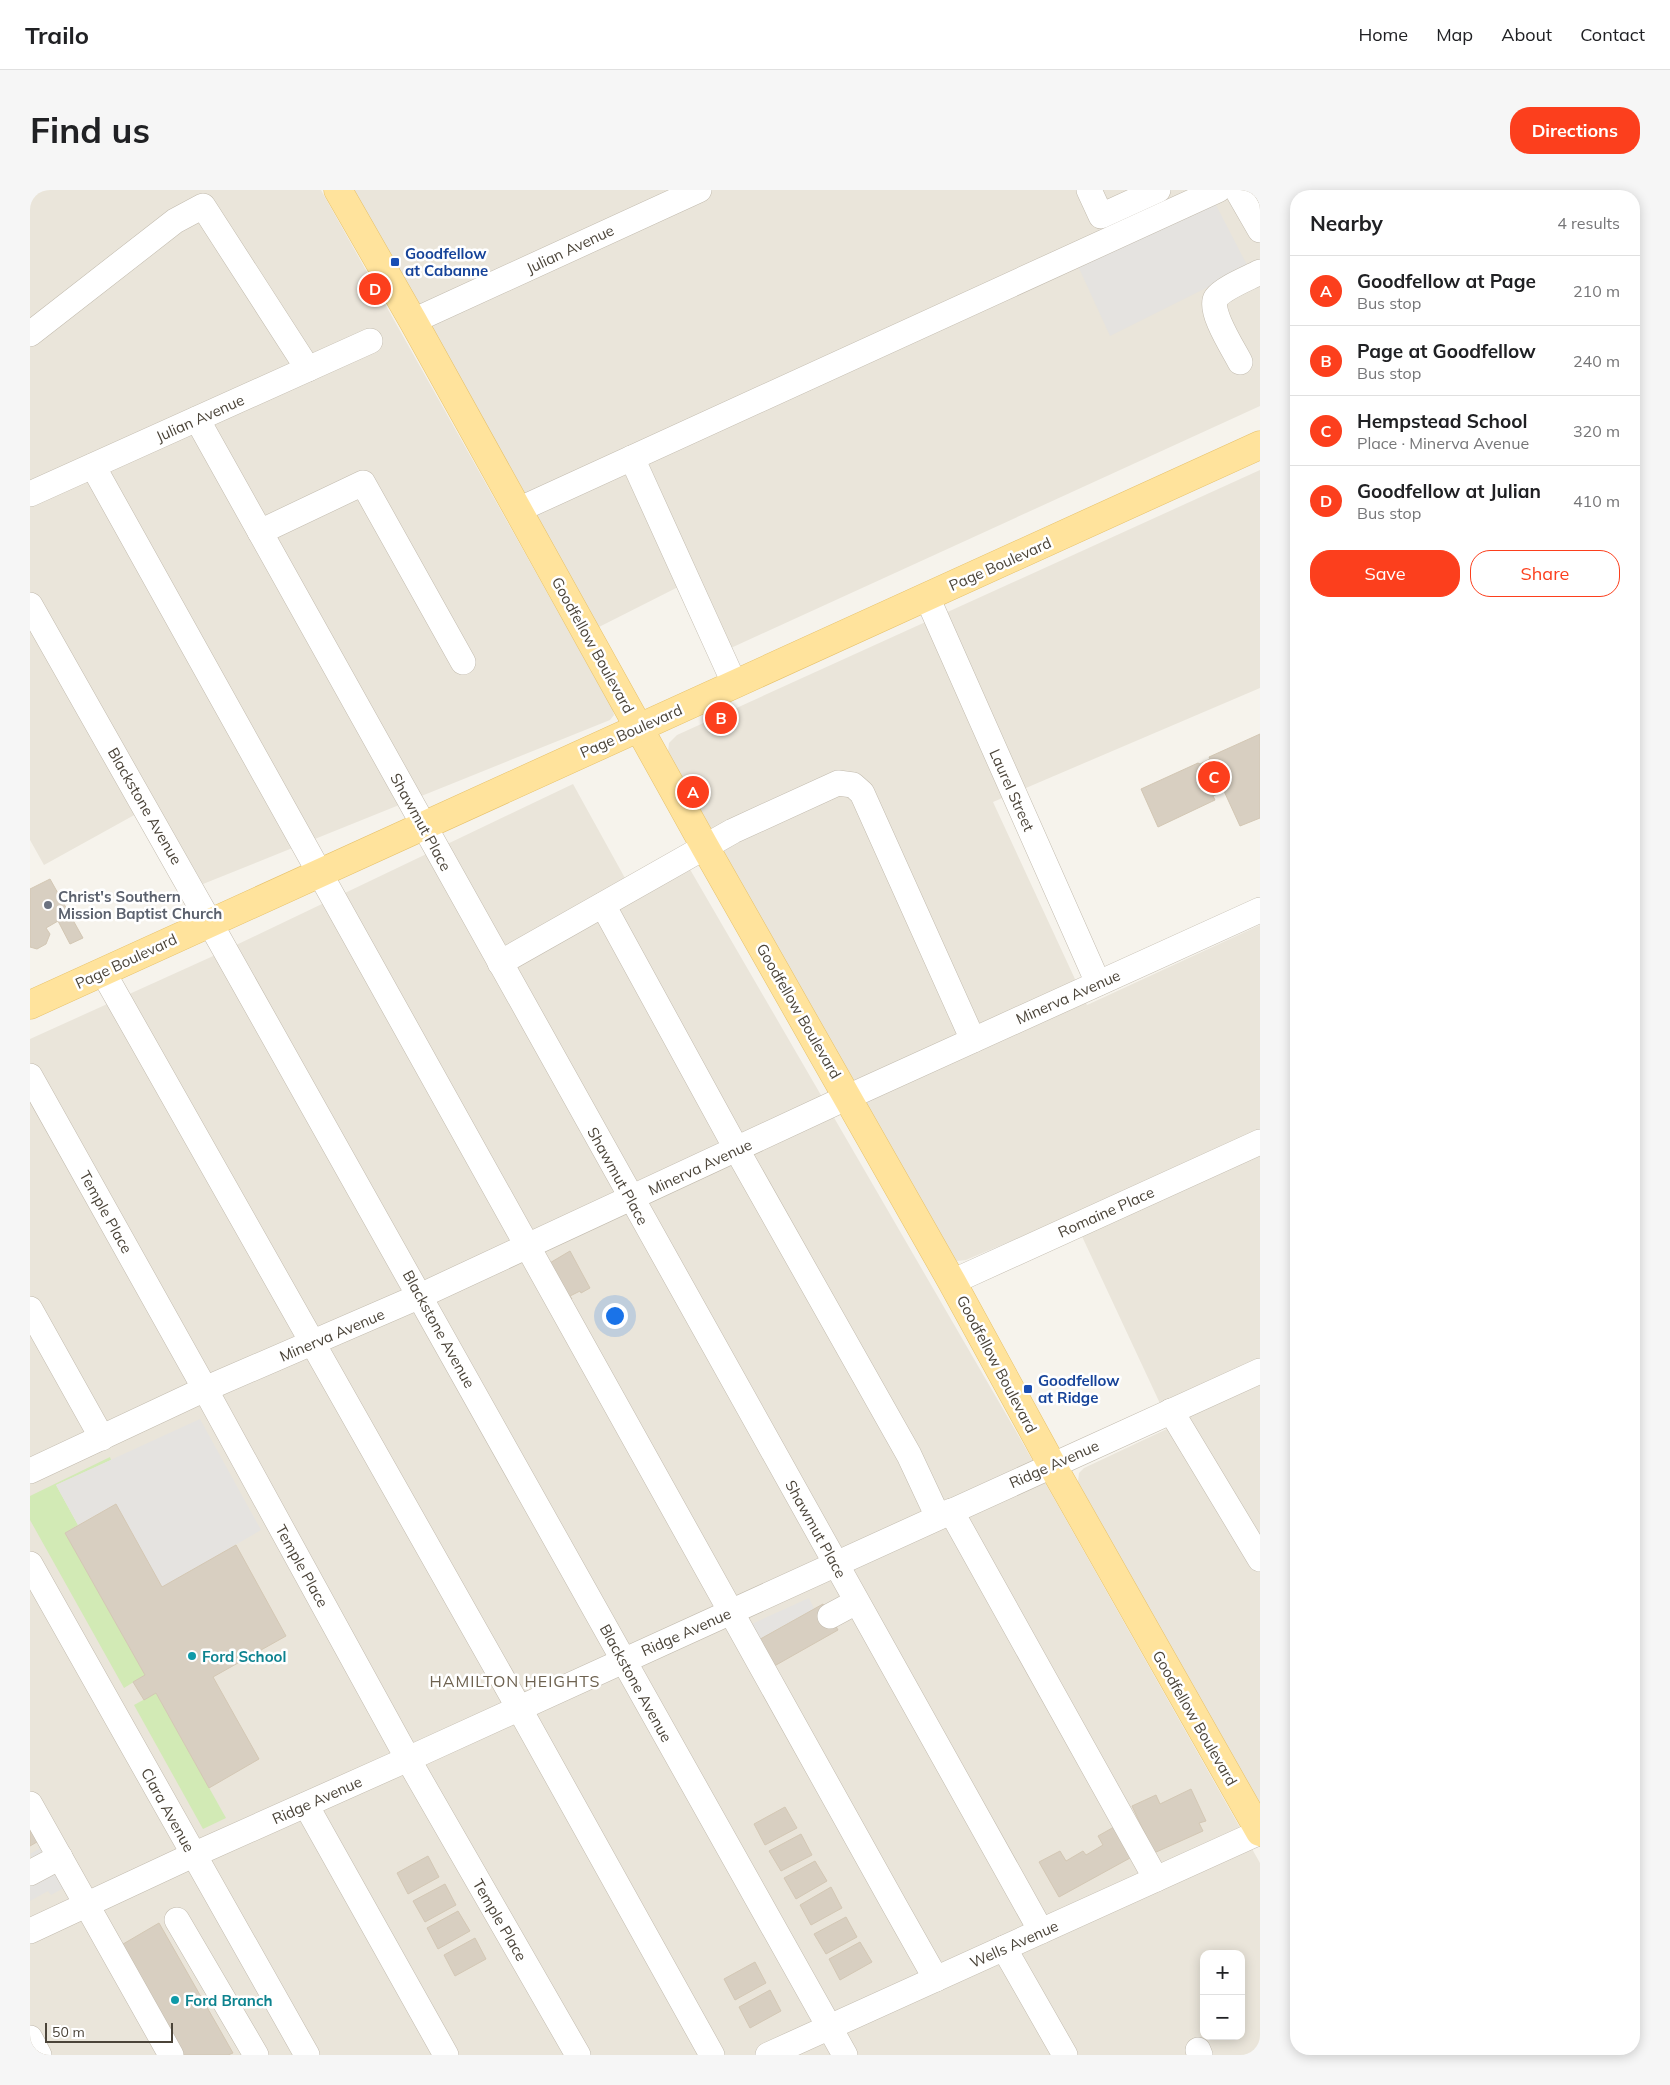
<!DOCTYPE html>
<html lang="en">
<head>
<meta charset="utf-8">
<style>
  body { margin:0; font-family:Mulish,sans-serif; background:#f6f6f6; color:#202124 }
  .controls { position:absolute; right:15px; bottom:15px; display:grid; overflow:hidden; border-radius:10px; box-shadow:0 2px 12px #0003 }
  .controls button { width:45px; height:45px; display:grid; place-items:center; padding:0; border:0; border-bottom:1px solid #e0e0e0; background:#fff; color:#202124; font:25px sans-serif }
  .scale { position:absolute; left:15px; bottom:12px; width:128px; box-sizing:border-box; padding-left:5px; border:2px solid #4b4439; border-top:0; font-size:14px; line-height:18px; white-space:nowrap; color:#4b4439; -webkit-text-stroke:4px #fff; paint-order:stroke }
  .you { position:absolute; left:584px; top:1125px; width:18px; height:18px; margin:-12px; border:4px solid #fff; border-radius:50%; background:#1a73e8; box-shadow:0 0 0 8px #1a73e833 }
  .badge { display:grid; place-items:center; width:32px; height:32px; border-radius:50%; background:#fc3f1d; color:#fff; font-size:16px; font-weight:700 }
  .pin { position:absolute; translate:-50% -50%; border:2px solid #fff; box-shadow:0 1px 5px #0006 }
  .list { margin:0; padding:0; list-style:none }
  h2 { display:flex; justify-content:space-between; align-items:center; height:65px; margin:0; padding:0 20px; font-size:21px }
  h2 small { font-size:16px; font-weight:400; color:#757577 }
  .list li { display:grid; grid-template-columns:32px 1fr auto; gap:15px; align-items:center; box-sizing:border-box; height:70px; padding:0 20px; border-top:1px solid #e0e0e0 }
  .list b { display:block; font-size:19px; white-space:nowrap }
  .list p { margin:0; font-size:16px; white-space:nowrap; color:#757577 }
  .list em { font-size:16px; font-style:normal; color:#757577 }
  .actions { display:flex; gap:10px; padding:15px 20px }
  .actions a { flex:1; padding:11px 0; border:1px solid #fc3f1d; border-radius:20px; text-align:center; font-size:18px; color:#fc3f1d }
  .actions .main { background:#fc3f1d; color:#fff }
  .map { position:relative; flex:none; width:1230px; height:1865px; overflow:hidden; border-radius:20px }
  header { display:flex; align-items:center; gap:30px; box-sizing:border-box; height:70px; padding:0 25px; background:#fff; border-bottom:1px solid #e0e0e0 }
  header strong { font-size:24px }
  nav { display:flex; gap:28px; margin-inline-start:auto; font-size:18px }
  .intro { display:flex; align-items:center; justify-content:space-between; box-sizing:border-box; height:120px; padding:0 30px }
  h1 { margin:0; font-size:35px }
  .button { padding:12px 22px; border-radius:20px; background:#fc3f1d; color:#fff; font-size:18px; font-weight:700 }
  main { display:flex; gap:30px; padding:0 30px }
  aside { flex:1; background:#fff; border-radius:20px; box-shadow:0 2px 12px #0003 }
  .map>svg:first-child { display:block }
</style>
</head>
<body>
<header>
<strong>Trailo</strong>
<nav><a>Home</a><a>Map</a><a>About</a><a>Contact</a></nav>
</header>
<div class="intro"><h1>Find us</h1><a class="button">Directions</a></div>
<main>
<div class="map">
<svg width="1230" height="1865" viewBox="0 0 1230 1865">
  <rect width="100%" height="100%" fill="#f6f3ec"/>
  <g fill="#eae5da" fill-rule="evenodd">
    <polygon points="0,0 291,0 583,520 584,525 580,530 173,694 126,613 14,675 0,650"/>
    <polygon points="322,0 1230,0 1230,216 690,463 658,392 567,438"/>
    <polygon points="1230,280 1230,498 963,612 1057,815 1230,735 1230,1615 1048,1292 1049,1283 1054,1278 1141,1237 1042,1025 936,1070 927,1071 921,1066 638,562 639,553 647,545"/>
    <path d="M543,594L601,699L654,669L991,1250L1230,1673V1865H0V849L181,767ZM1174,1764H1211V1846H1174Z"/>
  </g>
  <g fill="#d2eab5">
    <polygon points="80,1267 81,1270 26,1295 48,1335 35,1343 115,1485 94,1498 0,1330 0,1306"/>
    <polygon points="126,1503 196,1628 173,1639 104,1515"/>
  </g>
  <g fill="#e5e3e0">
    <polygon points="1185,13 1218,77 1080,146 1048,76"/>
    <polygon points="170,1229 231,1340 132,1397 86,1314 48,1335 26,1295"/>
    <polygon points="779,1408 784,1419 725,1452 715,1437"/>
    <polygon points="19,1653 41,1694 21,1705 18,1701 0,1711 0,1671 2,1669 0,1664"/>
  </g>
  <g fill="#d8cfc1" stroke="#d3c7b4">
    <polygon points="1230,544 1230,628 1210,636 1194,601 1183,606 1185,610 1128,637 1111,599 1168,573 1170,574 1180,569 1179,567"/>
    <polygon points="20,689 53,748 40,754 28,731 16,738 20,744 16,754 7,759 0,757 0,699"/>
    <polygon points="540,1061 560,1098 551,1103 550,1101 540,1106 542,1109 533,1113 513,1077"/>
    <polygon points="86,1314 132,1397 206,1355 256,1446 183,1487 229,1569 179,1598 126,1503 114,1510 103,1492 115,1485 35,1343"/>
    <polygon points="793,1414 808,1440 739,1479 725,1452"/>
    <polygon points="1161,1599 1176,1631 1169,1633 1173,1641 1124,1663 1102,1616 1126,1605 1130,1614"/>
    <polygon points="755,1617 767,1638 735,1655 724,1634"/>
    <polygon points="0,1628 12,1649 0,1656"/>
    <polygon points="1084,1637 1100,1668 1029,1707 1009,1672 1030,1661 1036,1671 1053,1661 1056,1665 1073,1655 1068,1646"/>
    <polygon points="771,1644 782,1665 751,1681 739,1661"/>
    <polygon points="398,1666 409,1687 378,1704 367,1683"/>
    <polygon points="785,1671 797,1691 766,1709 754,1688"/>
    <polygon points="415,1694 426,1715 395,1732 383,1711"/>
    <polygon points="801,1697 812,1718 781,1735 770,1715"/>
    <polygon points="428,1721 440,1741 408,1759 397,1738"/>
    <polygon points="816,1727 827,1747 796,1764 784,1744"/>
    <polygon points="129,1733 203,1863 198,1865 149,1865 88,1757"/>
    <polygon points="445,1748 456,1769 425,1786 414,1765"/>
    <polygon points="830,1752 842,1772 810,1790 799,1769"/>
    <polygon points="725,1772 736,1793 705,1810 694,1789"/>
    <polygon points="740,1800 751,1821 720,1838 709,1817"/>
  </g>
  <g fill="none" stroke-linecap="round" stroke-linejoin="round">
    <defs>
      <g id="minor">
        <polyline points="1059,0 1071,26 1128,0"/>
        <polyline points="1207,0 1230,40"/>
        <polyline points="383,131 669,0"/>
        <polyline points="0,144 145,31 173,16 278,179"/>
        <path d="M1210,172C1204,160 1178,120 1186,108C1193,98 1219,88 1230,82"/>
        <polyline points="167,229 1011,1741"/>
        <polyline points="602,268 705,495"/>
        <path d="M63,276C345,779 622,1286 906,1789"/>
        <polyline points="0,304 340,151"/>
        <polyline points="488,320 1188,0"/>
        <polyline points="230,342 333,293 433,472"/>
        <polyline points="897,407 1068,793"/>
        <polyline points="0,415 180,733 815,1865"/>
        <polyline points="573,715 707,960 879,1265 908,1327"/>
        <polyline points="470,773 703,641 808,593 823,595 832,603 943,850"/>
        <polyline points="73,782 489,1518 682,1865"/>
        <polyline points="0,886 175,1199 378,1569 548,1865"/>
        <polyline points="922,1092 1230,952"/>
        <polyline points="0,1119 72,1248"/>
        <polyline points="1141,1221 1230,1369"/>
        <polyline points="0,1281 175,1199 390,1106 818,907 1230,720"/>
        <polyline points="921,1321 1126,1689"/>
        <polyline points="0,1374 277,1865"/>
        <polyline points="800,1426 826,1412"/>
        <polyline points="0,1614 141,1865"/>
        <polyline points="276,1615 416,1865"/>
        <polyline points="0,1683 30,1667"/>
        <polyline points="147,1730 226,1865"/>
        <polyline points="0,1741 163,1665 378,1569 1230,1181"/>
        <polyline points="974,1758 1035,1865"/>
        <polyline points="0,1848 9,1865"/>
        <polyline points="1168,1860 1170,1865"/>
        <polyline points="738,1865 1230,1642"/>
      </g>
      <g id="major">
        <polyline points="308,0 383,131 675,657 922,1092 1022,1275 1230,1642"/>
        <polyline points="0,815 1230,255"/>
      </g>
    </defs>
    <use href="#minor" stroke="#c2bbae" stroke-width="26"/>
    <use href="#major" stroke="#e6c16a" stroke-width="29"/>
    <use href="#minor" stroke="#fff" stroke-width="25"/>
    <use href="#major" stroke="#ffe39c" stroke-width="28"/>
  </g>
  <g fill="#1a4fb4" stroke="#fff" stroke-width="2">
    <rect x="360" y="67" width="10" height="10" rx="2.5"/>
    <rect x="993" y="1194" width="10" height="10" rx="2.5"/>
  </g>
  <circle fill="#6b7280" stroke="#fff" stroke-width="2" cx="18" cy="715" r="5"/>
  <g fill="#0f9aa8" stroke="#fff" stroke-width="2">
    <circle cx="162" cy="1466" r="5"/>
    <circle cx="145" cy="1810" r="5"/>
  </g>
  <g text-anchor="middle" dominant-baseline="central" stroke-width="5" stroke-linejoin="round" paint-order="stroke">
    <g font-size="15" fill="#4b4439" stroke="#fff">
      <text transform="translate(540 59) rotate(-25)">Julian Avenue</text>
      <text transform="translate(170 228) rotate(-24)">Julian Avenue</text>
      <text transform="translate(970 374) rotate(-24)">Page Boulevard</text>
      <text transform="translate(563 455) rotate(61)">Goodfellow Boulevard</text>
      <text transform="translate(601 541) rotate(-24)">Page Boulevard</text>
      <text transform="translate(982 600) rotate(66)">Laurel Street</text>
      <text transform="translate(115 616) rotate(60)">Blackstone Avenue</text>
      <text transform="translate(391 632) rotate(61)">Shawmut Place</text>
      <text transform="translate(96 771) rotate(-25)">Page Boulevard</text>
      <text transform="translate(1038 807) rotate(-24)">Minerva Avenue</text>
      <text transform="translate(769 821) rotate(60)">Goodfellow Boulevard</text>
      <text transform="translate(670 977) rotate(-25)">Minerva Avenue</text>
      <text transform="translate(588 986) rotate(61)">Shawmut Place</text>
      <text transform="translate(76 1022) rotate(61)">Temple Place</text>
      <text transform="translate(1076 1022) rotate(-24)">Romaine Place</text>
      <text transform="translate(409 1139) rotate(61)">Blackstone Avenue</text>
      <text transform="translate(302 1145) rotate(-23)">Minerva Avenue</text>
      <text transform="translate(967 1174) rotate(62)">Goodfellow Boulevard</text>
      <text transform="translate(1024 1274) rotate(-24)">Ridge Avenue</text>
      <text transform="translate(786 1339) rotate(61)">Shawmut Place</text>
      <text transform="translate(272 1376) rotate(61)">Temple Place</text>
      <text transform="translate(656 1442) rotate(-24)">Ridge Avenue</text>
      <text transform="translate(606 1493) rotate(61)">Blackstone Avenue</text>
      <text transform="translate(1165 1528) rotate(60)">Goodfellow Boulevard</text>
      <text transform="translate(287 1610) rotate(-24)">Ridge Avenue</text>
      <text transform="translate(138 1620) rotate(61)">Clara Avenue</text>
      <text transform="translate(470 1730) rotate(60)">Temple Place</text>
      <text transform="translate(984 1754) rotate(-24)">Wells Avenue</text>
    </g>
    <g font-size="15" font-weight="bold" fill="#164399" stroke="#fff" text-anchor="start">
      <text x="375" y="63">Goodfellow<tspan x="375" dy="17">at Cabanne</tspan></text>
      <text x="1008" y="1190">Goodfellow<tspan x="1008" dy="17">at Ridge</tspan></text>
    </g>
    <g font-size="15" font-weight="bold" fill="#5b616d" stroke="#fff" text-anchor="start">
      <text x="28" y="706">Christ's Southern<tspan x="28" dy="17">Mission Baptist Church</tspan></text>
    </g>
    <g font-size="15" font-weight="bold" fill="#0d838f" stroke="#fff" text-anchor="start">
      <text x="172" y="1466">Ford School</text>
      <text x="155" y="1810">Ford Branch</text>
    </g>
    <g font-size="16" letter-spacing="1" fill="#6e6250" stroke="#fff">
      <text x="485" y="1491">HAMILTON HEIGHTS</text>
    </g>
  </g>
</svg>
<div class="controls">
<button>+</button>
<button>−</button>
</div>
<div class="scale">50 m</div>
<div class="you"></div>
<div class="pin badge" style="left:663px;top:602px">A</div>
<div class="pin badge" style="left:691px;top:528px">B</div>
<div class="pin badge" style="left:1184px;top:587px">C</div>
<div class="pin badge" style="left:345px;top:99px">D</div>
</div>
<aside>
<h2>Nearby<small>4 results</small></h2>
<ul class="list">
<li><span class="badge">A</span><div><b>Goodfellow at Page</b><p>Bus stop</p></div><em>210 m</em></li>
<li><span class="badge">B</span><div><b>Page at Goodfellow</b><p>Bus stop</p></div><em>240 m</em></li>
<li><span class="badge">C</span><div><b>Hempstead School</b><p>Place · Minerva Avenue</p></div><em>320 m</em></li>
<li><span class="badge">D</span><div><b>Goodfellow at Julian</b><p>Bus stop</p></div><em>410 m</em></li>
</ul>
<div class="actions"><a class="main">Save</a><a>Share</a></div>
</aside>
</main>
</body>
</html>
